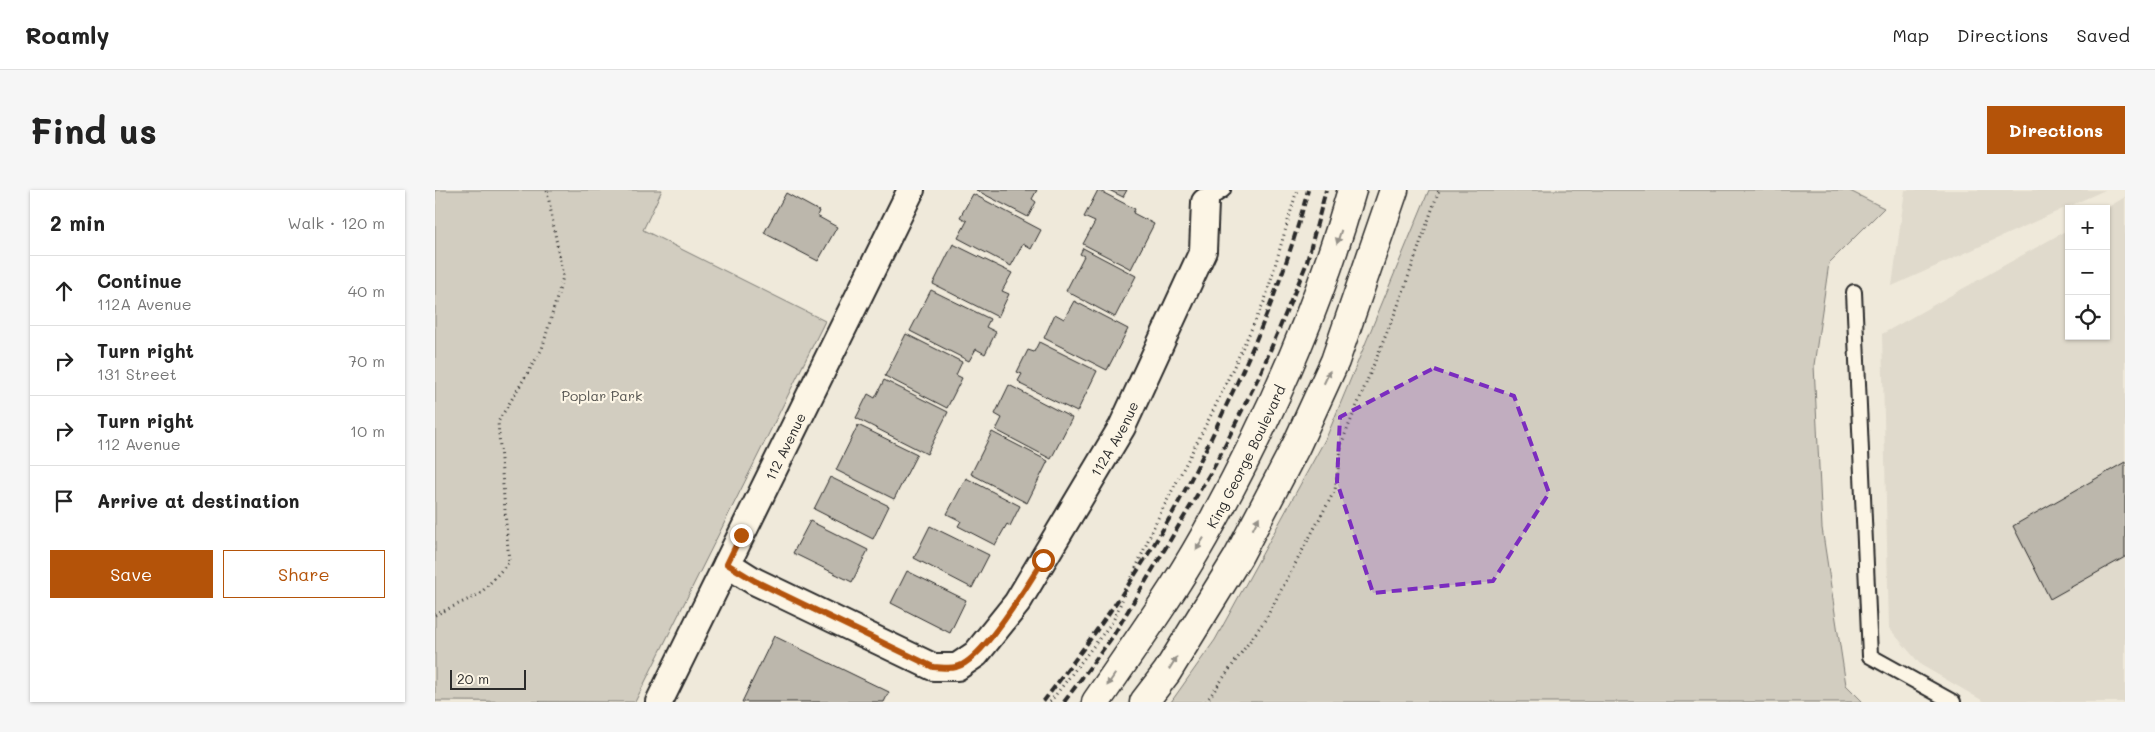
<!DOCTYPE html>
<html lang="en">
<head>
<meta charset="utf-8">
<style>
  body { margin:0; font-family:Mali,sans-serif; background:#f6f6f6; color:#222 }
  .controls { position:absolute; right:15px; top:15px; display:grid; overflow:hidden; border-radius:0px; box-shadow:0 1px 4px #0004 }
  .controls button { width:45px; height:45px; display:grid; place-items:center; padding:0; border:0; border-bottom:1px solid #e0e0e0; background:#fff; color:#222; font:25px sans-serif }
  .scale { position:absolute; left:15px; bottom:12px; width:76px; box-sizing:border-box; padding-left:5px; border:2px solid #2b2b2b; border-top:0; font-size:14px; line-height:18px; white-space:nowrap; color:#2b2b2b; -webkit-text-stroke:4px #fcf5e5; paint-order:stroke }
  .stop { position:absolute; width:15px; height:15px; margin:-11px; border:4px solid #b45309; border-radius:50%; background:#fff }
  .stop.end { background:#b45309; border-color:#fff; box-shadow:0 1px 5px #0008 }
  .list { margin:0; padding:0; list-style:none }
  h2 { display:flex; justify-content:space-between; align-items:center; height:65px; margin:0; padding:0 20px; font-size:21px }
  h2 small { font-size:16px; font-weight:400; color:#767676 }
  .list li { display:grid; grid-template-columns:32px 1fr auto; gap:15px; align-items:center; box-sizing:border-box; height:70px; padding:0 20px; border-top:1px solid #e0e0e0 }
  .list b { display:block; font-size:19px; white-space:nowrap }
  .list p { margin:0; font-size:16px; white-space:nowrap; color:#767676 }
  .list em { font-size:16px; font-style:normal; color:#767676 }
  .actions { display:flex; gap:10px; padding:15px 20px }
  .actions a { flex:1; padding:11px 0; border:1px solid #b45309; border-radius:0px; text-align:center; font-size:18px; color:#b45309 }
  .actions .main { background:#b45309; color:#fff }
  .icon { flex:none; width:28px; height:28px; fill:none; stroke:currentColor; stroke-width:2; stroke-linecap:round; stroke-linejoin:round }
  .map { position:relative; flex:none; width:1690px; height:512px; overflow:hidden; border-radius:0px }
  header { display:flex; align-items:center; gap:30px; box-sizing:border-box; height:70px; padding:0 25px; background:#fff; border-bottom:1px solid #e0e0e0 }
  header strong { font-size:24px }
  nav { display:flex; gap:28px; margin-inline-start:auto; font-size:18px }
  .intro { display:flex; align-items:center; justify-content:space-between; box-sizing:border-box; height:120px; padding:0 30px }
  h1 { margin:0; font-size:35px }
  .button { padding:12px 22px; border-radius:0px; background:#b45309; color:#fff; font-size:18px; font-weight:700 }
  main { display:flex; gap:30px; padding:0 30px }
  aside { flex:1; background:#fff; border-radius:0px; box-shadow:0 1px 4px #0004 }
  .map>svg:first-child { display:block }
</style>
</head>
<body>
<header>
<strong>Roamly</strong>
<nav><a>Map</a><a>Directions</a><a>Saved</a></nav>
</header>
<div class="intro"><h1>Find us</h1><a class="button">Directions</a></div>
<main>
<aside>
<h2>2 min<small>Walk · 120 m</small></h2>
<ul class="list">
<li><svg class="icon" aria-label="ahead" viewBox="0 0 24 24"><path d="M12 20V5M6 11l6-6 6 6"/></svg><div><b>Continue</b><p>112A Avenue</p></div><em>40 m</em></li>
<li><svg class="icon" aria-label="right" viewBox="0 0 24 24"><path d="M7 20v-9h11M14 6l5 5-5 5"/></svg><div><b>Turn right</b><p>131 Street</p></div><em>70 m</em></li>
<li><svg class="icon" aria-label="right" viewBox="0 0 24 24"><path d="M7 20v-9h11M14 6l5 5-5 5"/></svg><div><b>Turn right</b><p>112 Avenue</p></div><em>10 m</em></li>
<li><svg class="icon" aria-label="arrive" viewBox="0 0 24 24"><path d="M6 21V4h12l-3 4 3 4H6"/></svg><div><b>Arrive at destination</b></div></li>
</ul>
<div class="actions"><a class="main">Save</a><a>Share</a></div>
</aside>
<div class="map">
<svg width="1690" height="512" viewBox="0 0 1690 512">
  <rect width="100%" height="100%" fill="#efe9da"/>
  <filter id="ink" filterUnits="userSpaceOnUse"><feTurbulence type="fractalNoise" baseFrequency=".02" numOctaves="2"/><feDisplacementMap in="SourceGraphic" scale="10" xChannelSelector="R" yChannelSelector="G"/><feConvolveMatrix kernelMatrix="1 2 1 2 8 2 1 2 1" color-interpolation-filters="sRGB"/></filter>
  <g filter="url(#ink)">
    <g fill="#e0dacc">
      <polygon points="1470,0 1670,0 1457,96"/>
      <polygon points="1690,7 1690,512 1550,512 1486,475 1454,438 1447,144 1634,39 1634,146 1671,146 1671,19 1670,19"/>
    </g>
    <g fill="#d2cdc0" stroke="#7e7c76">
      <polygon points="0,0 227,0 208,40 390,131 200,512 0,511"/>
      <polygon points="994,0 1413,0 1449,18 1394,73 1379,175 1387,338 1411,495 1428,512 736,512 780,450 892,246"/>
    </g>
    <g fill="#bcb7ac" stroke="#2b2b2b">
      <polygon points="541,0 602,0 597,9 601,12 593,27"/>
      <polygon points="663,0 700,19 698,23 719,34 696,79 648,54 660,32 649,27"/>
      <polygon points="674,0 692,0 688,7"/>
      <polygon points="351,3 384,21 382,26 402,37 383,71 329,43"/>
      <polygon points="538,4 606,40 596,59 588,54 576,76 523,48 532,31 525,27"/>
      <polygon points="518,54 577,83 567,101 574,104 563,127 498,94"/>
      <polygon points="648,58 701,86 680,127 631,101 649,66 645,64"/>
      <polygon points="496,100 555,129 551,137 561,142 550,164 541,159 534,171 475,141"/>
      <polygon points="639,111 693,139 672,180 609,148 620,124 629,129"/>
      <polygon points="471,144 527,172 521,185 527,188 512,218 450,186"/>
      <polygon points="604,152 662,181 642,222 585,194 586,193 583,191 587,184 582,182 593,160 599,162"/>
      <polygon points="449,190 513,222 492,264 421,228 433,204 440,208"/>
      <polygon points="574,195 637,228 616,269 561,240 567,228 560,224"/>
      <polygon points="423,235 482,264 459,309 401,280"/>
      <polygon points="557,242 613,271 592,313 536,284"/>
      <polygon points="1690,272 1690,367 1615,409 1578,336"/>
      <polygon points="395,287 454,316 438,349 379,319"/>
      <polygon points="531,288 585,316 575,336 572,334 560,355 523,336 526,331 512,324"/>
      <polygon points="375,331 433,360 417,392 358,363"/>
      <polygon points="495,336 554,365 537,398 479,368"/>
      <polygon points="472,381 531,410 515,443 456,413"/>
      <polygon points="339,446 454,502 449,512 307,512"/>
    </g>
    <g fill="none" stroke-linecap="round" stroke-linejoin="round">
      <defs>
        <g id="service">
          <polyline points="770,12 788,0"/>
          <polyline points="1419,102 1435,466 1518,512"/>
        </g>
        <g id="minor">
          <path id="s1" d="M292,374L319,391L498,477H522L541,464L582,413L687,237L768,61L770,12"/>
          <path id="s2" d="M224,512L476,0"/>
        </g>
        <g id="primary">
          <path id="s3" d="M661,512C698,458 737,404 769,347C830,238 883,121 917,0"/>
          <polyline points="709,512 732,482 803,367 861,256 900,171 959,0"/>
        </g>
      </defs>
      <use href="#service" stroke="#2b2b2b" stroke-width="18"/>
      <use href="#minor" stroke="#2b2b2b" stroke-width="30"/>
      <use href="#primary" stroke="#2b2b2b" stroke-width="31"/>
      <g stroke="#2b2b2b" stroke-width="3" stroke-dasharray="1 4" stroke-linecap="butt">
        <polyline points="0,425 45,404 74,372 63,232 107,159 128,87 112,0"/>
        <polyline points="615,512 678,431 721,332 778,221 830,110 862,0"/>
        <polyline points="771,512 830,430 900,300 907,252 964,113 1004,0"/>
      </g>
      <use href="#service" stroke="#fcf5e5" stroke-width="14"/>
      <use href="#minor" stroke="#fcf5e5" stroke-width="26"/>
      <use href="#primary" stroke="#fcf5e5" stroke-width="28"/>
      <g stroke="#2b2b2b" stroke-width="4" stroke-dasharray="8 4" stroke-linecap="butt">
        <path d="M608,512C650,457 692,401 727,341C751,301 772,258 791,216C825,145 853,76 873,0"/>
        <polyline points="629,512 678,446 780,275 826,182 871,75 891,0"/>
      </g>
    </g>
    <defs><path id="oneway-solid" d="M-6-.8H1V-3.2L6.5 0L1 3.2V.8H-6Z" transform="scale(1.25)"/></defs>
    <g fill="#949088">
      <use href="#oneway-solid" transform="translate(904 47) rotate(108)"/>
      <use href="#oneway-solid" transform="translate(892 187) rotate(-65)"/>
      <use href="#oneway-solid" transform="translate(821 333) rotate(-63)"/>
      <use href="#oneway-solid" transform="translate(765 354) rotate(122)"/>
      <use href="#oneway-solid" transform="translate(738 473) rotate(-58)"/>
      <use href="#oneway-solid" transform="translate(676 490) rotate(124)"/>
    </g>
  </g>
  <g fill="none" stroke-linecap="round" stroke-linejoin="round" filter="url(#ink)">
    <path stroke="#b45309" stroke-width="6" d="M306,345L292,374L320,391L498,477C505,477 514,479 521,477C547,472 594,393 608,370"/>
  </g>
  <path fill="#7b2cbf" fill-opacity="0.2" stroke="#7b2cbf" stroke-width="4" stroke-dasharray="10 6" stroke-linejoin="round" d="M999,178L1079,206L1114,303L1058,391L938,403L902,292L905,227Z"/>
  <g text-anchor="middle" dominant-baseline="central" stroke-width="4.5" stroke-linejoin="round" paint-order="stroke">
    <g font-size="14" fill="#555450" stroke="#fcf5e5">
      <text x="167" y="205">Poplar Park</text>
    </g>
    <g font-size="14" fill="#2b2b2b" stroke="#fcf5e5">
      <text stroke="none"><textPath href="#s1" startOffset="534">112A Avenue</textPath></text>
      <text stroke="none"><textPath href="#s2" startOffset="285">112 Avenue</textPath></text>
      <text stroke="none"><textPath href="#s3" startOffset="288">King George Boulevard</textPath></text>
    </g>
  </g>
</svg>
<div class="controls">
<button>+</button>
<button>−</button>
<button><svg class="icon" aria-label="locate" viewBox="0 0 24 24"><circle cx="12" cy="12" r="6"/><path d="M12 2v4M12 18v4M2 12h4M18 12h4"/></svg></button>
</div>
<div class="scale">20 m</div>
<div class="stop" style="left:608px;top:370px"></div>
<div class="stop end" style="left:306px;top:345px"></div>
</div>
</main>
</body>
</html>
